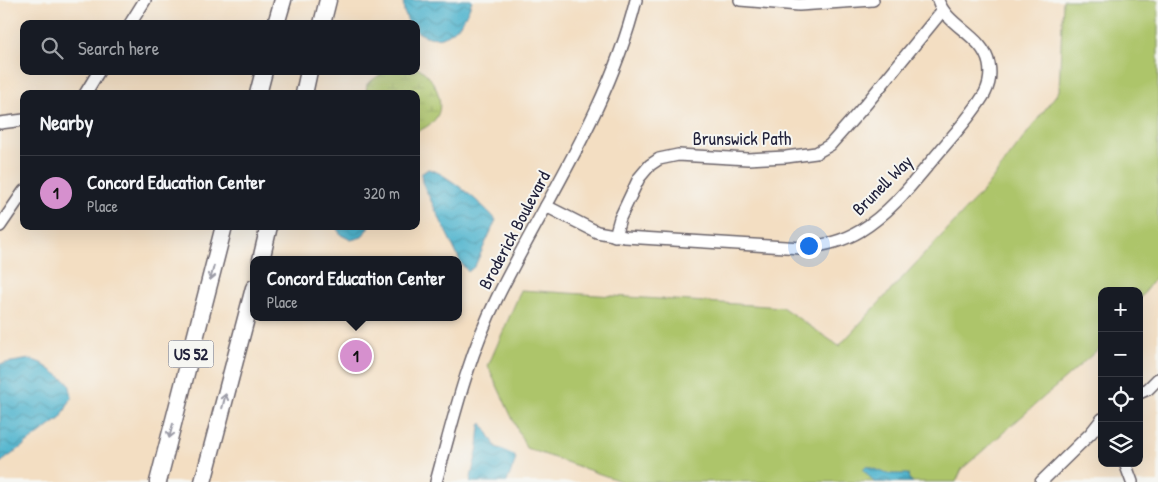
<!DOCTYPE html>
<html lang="en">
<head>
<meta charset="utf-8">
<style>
  body { margin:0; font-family:"Patrick Hand",sans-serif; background:#242831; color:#f1f3f6 }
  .controls { position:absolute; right:15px; bottom:15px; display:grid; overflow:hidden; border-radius:10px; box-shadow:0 5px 20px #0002 }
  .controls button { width:45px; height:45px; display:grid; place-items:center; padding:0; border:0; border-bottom:1px solid #363941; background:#171b24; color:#f1f3f6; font:25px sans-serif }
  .you { position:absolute; left:808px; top:245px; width:18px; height:18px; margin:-12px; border:4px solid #fff; border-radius:50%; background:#1a73e8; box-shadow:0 0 0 8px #1a73e833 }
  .badge { display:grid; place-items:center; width:32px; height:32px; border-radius:50%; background:#d690ce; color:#111; font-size:16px; font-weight:700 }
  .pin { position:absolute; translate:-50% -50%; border:2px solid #fff; box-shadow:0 1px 5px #0006 }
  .popup { position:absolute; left:250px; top:256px; width:212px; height:65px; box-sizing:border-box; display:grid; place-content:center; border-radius:10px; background:#171b24; filter:drop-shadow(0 1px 4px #0005); font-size:16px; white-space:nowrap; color:#9ea1a6 }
  .popup b { font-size:19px; color:#f1f3f6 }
  .popup::after { content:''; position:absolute; left:50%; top:100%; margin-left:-10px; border:10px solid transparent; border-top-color:#171b24 }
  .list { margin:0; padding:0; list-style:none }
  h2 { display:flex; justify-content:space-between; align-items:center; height:65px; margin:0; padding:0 20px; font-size:21px }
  h2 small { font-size:16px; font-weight:400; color:#9ea1a6 }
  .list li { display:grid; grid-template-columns:32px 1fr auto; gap:15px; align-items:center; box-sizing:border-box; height:75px; padding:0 20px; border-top:1px solid #363941 }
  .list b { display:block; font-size:19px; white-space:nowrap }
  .list p { margin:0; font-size:16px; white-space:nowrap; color:#9ea1a6 }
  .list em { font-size:16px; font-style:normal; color:#9ea1a6 }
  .icon { flex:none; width:28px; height:28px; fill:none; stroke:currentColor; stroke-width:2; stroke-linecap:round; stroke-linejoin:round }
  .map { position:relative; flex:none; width:1158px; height:482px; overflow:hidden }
  .search { position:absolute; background:#171b24; box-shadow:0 5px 20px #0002; left:20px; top:20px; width:400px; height:55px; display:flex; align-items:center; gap:12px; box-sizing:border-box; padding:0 18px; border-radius:10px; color:#9ea1a6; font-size:19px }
  .panel { position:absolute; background:#171b24; box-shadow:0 5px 20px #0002; left:20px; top:90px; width:400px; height:140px; border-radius:10px }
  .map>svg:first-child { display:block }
</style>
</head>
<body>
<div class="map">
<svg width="1158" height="482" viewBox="0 0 1158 482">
  <defs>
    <pattern id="wetland-marsh" width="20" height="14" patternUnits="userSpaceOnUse" patternTransform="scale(1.25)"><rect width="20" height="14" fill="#adc56b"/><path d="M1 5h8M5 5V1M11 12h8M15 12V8" fill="none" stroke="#95a95e"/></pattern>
    <pattern id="water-waves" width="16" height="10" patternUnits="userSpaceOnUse" patternTransform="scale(1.25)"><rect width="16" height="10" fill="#4fb4cd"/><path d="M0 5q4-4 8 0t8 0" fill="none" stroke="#4192a8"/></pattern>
  </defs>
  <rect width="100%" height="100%" fill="#f6f6f2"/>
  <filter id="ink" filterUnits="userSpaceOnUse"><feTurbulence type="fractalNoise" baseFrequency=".02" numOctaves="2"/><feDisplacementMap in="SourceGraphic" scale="10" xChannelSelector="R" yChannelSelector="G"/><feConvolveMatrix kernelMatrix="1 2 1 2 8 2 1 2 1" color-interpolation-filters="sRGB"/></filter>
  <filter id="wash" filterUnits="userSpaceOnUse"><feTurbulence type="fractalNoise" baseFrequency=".0096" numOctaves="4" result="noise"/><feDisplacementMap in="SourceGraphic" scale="20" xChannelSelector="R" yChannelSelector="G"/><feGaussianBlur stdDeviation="1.12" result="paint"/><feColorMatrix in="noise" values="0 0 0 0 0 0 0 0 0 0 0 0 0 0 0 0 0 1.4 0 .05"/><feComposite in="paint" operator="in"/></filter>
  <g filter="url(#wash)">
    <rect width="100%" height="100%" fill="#f3dec2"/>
    <polygon fill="#adc56b" stroke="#687453" points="1063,0 1158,0 1158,273 1139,300 1139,291 1102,291 1102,346 962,469 956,482 623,482 526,448 488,366 521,290 782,307 839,346 984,190 1059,91"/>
    <path fill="url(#wetland-marsh)" stroke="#687453" d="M416,67C432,73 447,102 436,118C431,125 423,129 416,132V94L366,93L367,84L385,71H416Z"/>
    <g fill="url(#water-waves)" stroke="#386b84">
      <path d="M403,0H472C465,25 444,50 416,31V24H409L404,12Z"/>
      <path d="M428,169C444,171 485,206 496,220L475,266L468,272L461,263L422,182L421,174Z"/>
      <polygon points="335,226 369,226 362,237 351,240 341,235"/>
      <polygon points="30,359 41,363 69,383 72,397 61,418 0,463 0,364"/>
      <polygon points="482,423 496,447 514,455 516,459 507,482 470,482 478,447 480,425"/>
      <polygon points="866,466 888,474 908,474 909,479 913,482 874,482 863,469"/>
    </g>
  </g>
  <g filter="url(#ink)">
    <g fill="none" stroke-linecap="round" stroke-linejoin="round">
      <defs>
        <g id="minor">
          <polyline points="740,0 799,5 873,0"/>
          <polyline points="130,24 145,0"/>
          <polyline points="85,94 99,71"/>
          <polyline points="0,123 24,120"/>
          <path d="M546,206L597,232L625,237L802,248C822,246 842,242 860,231C892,212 916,179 940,151C955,133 973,114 985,93C989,85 991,74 989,64C983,35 947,27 938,0"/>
          <polyline points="0,226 24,191"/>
          <polyline points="615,236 620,218 639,178 650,165 659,159 678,155 748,159 786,157 816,153 830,145 867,103 942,11"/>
          <polyline points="1139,393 1148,389 1158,379"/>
          <polyline points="1125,463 1132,482"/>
          <path d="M436,482C453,420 468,356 497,298C546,199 609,109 636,0"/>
          <polyline points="1041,482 1091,433 1102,419"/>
        </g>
        <g id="highway">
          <polyline points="276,24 283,0"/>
          <polyline points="322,24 328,0"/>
          <polyline points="258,94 264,71"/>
          <polyline points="304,94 309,71"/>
          <polyline points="261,260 269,226"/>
          <polyline points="158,482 224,226"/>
          <polyline points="203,482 254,288"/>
        </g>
      </defs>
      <use href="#minor" stroke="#6b646a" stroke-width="14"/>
      <use href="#highway" stroke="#6b646a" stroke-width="19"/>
      <use href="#minor" stroke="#fff" stroke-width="11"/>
      <use href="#highway" stroke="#fff" stroke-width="16"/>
    </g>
    <defs><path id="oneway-shaft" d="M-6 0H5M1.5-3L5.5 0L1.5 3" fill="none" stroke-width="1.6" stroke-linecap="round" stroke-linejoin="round" transform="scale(1.25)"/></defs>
    <g stroke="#9c9ca7">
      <use href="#oneway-shaft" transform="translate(212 273) rotate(105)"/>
      <use href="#oneway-shaft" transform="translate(224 401) rotate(-76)"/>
      <use href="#oneway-shaft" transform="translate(171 431) rotate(105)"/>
    </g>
  </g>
  <g text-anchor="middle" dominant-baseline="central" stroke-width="4" stroke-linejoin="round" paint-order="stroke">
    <rect fill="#f6f6f2" stroke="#626272" stroke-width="1" x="168.5" y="340.5" width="45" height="27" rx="4"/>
    <g font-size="16" font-weight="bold" fill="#22223b">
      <text x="191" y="354">US 52</text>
    </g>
    <g font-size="18" fill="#22223b" stroke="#f6f6f2">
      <text x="742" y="138">Brunswick Path</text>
      <text transform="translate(882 185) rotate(-45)">Brunell Way</text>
      <text transform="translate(514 230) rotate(-62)">Broderick Boulevard</text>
    </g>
  </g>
</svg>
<div class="controls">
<button>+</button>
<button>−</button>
<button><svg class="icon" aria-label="locate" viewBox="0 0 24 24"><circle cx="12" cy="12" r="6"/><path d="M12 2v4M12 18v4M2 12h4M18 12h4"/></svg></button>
<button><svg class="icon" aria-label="layers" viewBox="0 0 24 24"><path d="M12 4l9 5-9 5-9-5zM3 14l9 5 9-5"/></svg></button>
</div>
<div class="you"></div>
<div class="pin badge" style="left:356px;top:356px">1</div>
<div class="popup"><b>Concord Education Center</b>Place</div>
<div class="search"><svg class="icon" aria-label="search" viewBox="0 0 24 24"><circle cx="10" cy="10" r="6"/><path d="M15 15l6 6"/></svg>Search here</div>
<section class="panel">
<h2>Nearby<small></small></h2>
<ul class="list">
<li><span class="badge">1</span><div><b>Concord Education Center</b><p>Place</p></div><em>320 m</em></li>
</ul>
</section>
</div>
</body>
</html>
